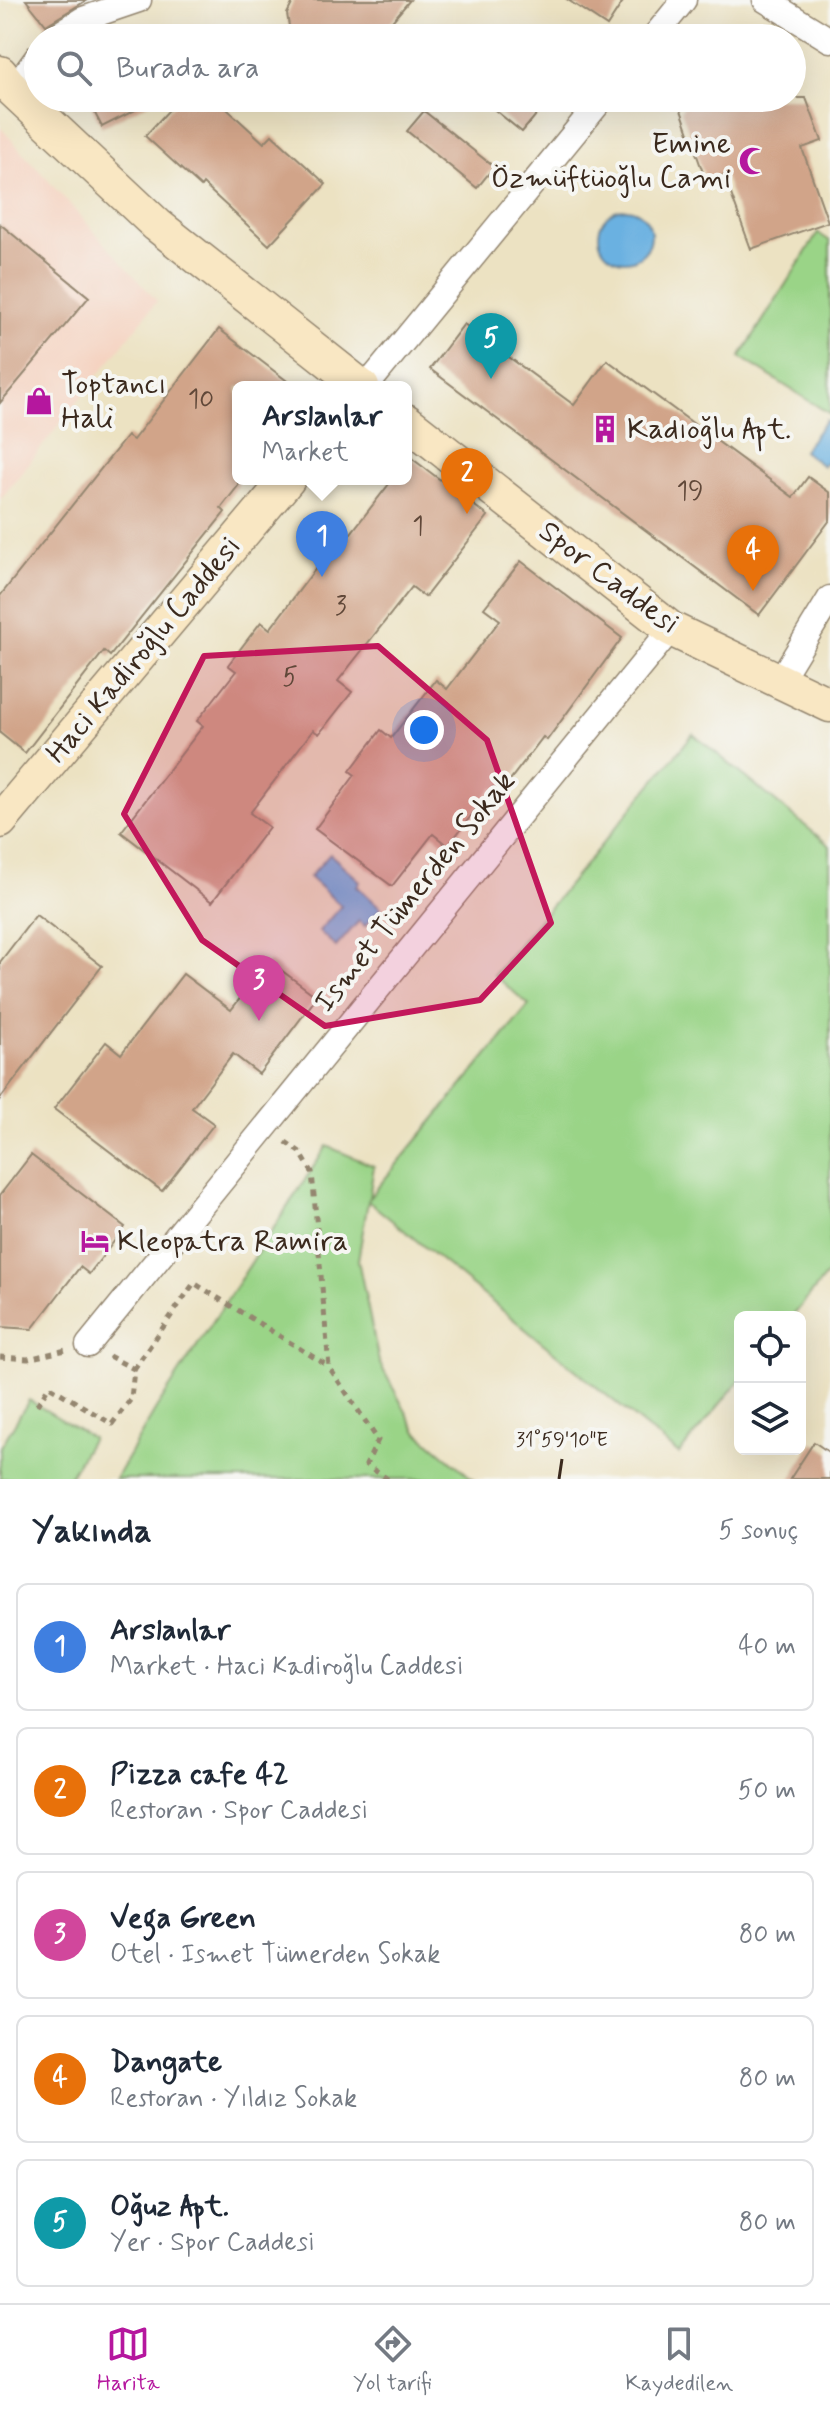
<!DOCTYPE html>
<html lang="tr">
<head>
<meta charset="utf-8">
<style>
  body { margin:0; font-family:Mynerve,sans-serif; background:#f2f2f3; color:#1f2937 }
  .controls { position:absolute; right:24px; bottom:24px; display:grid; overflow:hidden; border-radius:12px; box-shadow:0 8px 32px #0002 }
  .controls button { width:72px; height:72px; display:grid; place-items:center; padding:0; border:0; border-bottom:2px solid #e0e1e3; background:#fff; color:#1f2937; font:40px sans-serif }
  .you { position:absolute; left:424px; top:730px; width:28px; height:28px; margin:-20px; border:6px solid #fff; border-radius:50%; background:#1a73e8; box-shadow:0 0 0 12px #1a73e833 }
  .badge { display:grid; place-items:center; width:52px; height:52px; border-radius:50%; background:#b5179e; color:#fff; font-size:26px; font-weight:700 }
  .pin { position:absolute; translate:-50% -66px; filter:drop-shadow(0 2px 4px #0008) }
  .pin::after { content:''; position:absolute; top:42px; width:28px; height:24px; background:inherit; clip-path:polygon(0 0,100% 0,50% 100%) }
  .popup { position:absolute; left:232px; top:381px; width:180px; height:104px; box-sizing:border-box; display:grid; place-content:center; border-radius:12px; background:#fff; filter:drop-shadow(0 2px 6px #0005); font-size:26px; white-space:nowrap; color:#747a83 }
  .popup b { font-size:30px; color:#1f2937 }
  .popup::after { content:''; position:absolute; left:50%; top:100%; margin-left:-16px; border:16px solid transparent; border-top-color:#fff }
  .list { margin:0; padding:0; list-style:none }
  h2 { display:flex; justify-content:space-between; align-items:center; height:104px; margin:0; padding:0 32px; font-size:34px }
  h2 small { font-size:26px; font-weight:400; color:#747a83 }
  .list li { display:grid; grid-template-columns:52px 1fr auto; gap:24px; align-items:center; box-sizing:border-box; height:128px; margin:0 16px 16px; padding:0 16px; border:2px solid #e0e1e3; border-radius:12px }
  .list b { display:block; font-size:30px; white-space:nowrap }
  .list p { margin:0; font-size:26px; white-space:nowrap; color:#747a83 }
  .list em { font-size:26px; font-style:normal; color:#747a83 }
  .icon { flex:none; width:44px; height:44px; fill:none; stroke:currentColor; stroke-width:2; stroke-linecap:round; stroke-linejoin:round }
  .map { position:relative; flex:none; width:830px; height:1479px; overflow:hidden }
  .search { position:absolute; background:#fff; box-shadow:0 8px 32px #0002; left:24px; right:24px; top:24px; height:88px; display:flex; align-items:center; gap:20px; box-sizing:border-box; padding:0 28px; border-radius:44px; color:#747a83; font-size:30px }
  .sheet { height:824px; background:#fff }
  nav { display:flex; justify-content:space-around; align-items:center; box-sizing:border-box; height:112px; border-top:2px solid #e0e1e3; background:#fff; font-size:22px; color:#747a83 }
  nav a { display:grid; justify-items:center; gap:4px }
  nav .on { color:#b5179e }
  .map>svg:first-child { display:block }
</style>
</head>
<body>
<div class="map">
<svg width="830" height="1479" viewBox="0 0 830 1479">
  <rect width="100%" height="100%" fill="#f6f6f2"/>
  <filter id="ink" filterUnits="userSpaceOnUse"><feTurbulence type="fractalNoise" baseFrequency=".0125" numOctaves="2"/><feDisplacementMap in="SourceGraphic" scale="16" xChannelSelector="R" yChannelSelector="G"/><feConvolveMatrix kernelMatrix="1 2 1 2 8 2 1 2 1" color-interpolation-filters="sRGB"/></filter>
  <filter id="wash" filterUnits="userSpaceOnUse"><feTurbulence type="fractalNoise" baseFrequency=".006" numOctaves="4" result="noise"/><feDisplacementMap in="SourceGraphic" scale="32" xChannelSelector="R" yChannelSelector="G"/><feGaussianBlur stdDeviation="1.8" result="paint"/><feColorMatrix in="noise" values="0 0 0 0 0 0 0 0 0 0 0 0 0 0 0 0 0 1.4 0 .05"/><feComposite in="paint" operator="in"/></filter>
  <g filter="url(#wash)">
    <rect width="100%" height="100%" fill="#ece2c2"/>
    <polygon fill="#f5d3c1" points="0,127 157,301 0,500"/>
    <g fill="#9ad487" stroke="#6a7f52" stroke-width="2">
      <polygon points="818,233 830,241 830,414 740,357"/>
      <polygon points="693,734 830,846 830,1271 792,1317 740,1317 740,1380 679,1454 368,1201 358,1260 379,1362 417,1432 473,1479 115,1479 156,1409 327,1146 374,1166 369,1198 529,1005 494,975"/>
      <polygon points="29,1400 92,1438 68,1479 0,1479 0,1448"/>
    </g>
    <g fill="#6ab1e1" stroke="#526e80" stroke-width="2">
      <circle cx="625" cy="235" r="26"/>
      <polygon points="826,420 830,423 830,466 825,463 823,466 803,451"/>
      <polygon points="330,854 360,881 357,886 381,908 365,926 359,921 336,947 319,931 341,906 309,877"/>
    </g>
    <g id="blocks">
      <g fill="#d1a489">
        <polygon points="26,0 87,0 46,25"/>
        <polygon points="294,0 410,0 378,38 291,38 287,14"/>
        <polygon points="568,0 624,0 607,26"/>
        <polygon points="87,98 159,98 102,127"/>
        <polygon points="180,98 215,98 264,143 272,135 326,184 269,245 203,184 201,187 145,136"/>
        <polygon points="480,98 550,98 522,132"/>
        <polygon points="689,98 806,98 822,141 802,148 828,222 751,249 724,175 706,181 681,110"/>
        <polygon points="424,111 494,167 477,188 407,131"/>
        <polygon points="0,224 89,297 0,403"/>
        <polygon points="464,324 574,405 607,360 793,497 808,477 830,493 830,520 759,615 430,369"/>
        <polygon points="219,329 295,387 238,387 238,486 221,508 225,512 110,656 104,651 25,753 0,733 0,596 127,436 133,440"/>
        <polygon points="406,454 488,516 425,597 412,587 338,681 352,692 319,734 313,730 250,813 269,827 212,902 121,832 203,726 197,721 236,671 228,665 261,622 270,629 332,547 337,551 393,479 406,479"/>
        <polygon points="521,561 622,638 547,740 543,737 500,793 493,787 448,846 433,834 392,886 315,829 355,775 350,771 381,730 391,738 436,680 447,689 500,620 484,608"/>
        <polygon points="36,915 102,966 0,1099 0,962"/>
        <polygon points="269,961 317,997 259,1074 233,1054 192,1108 214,1124 162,1191 54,1109 106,1042 121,1054 183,974 231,1010"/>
        <polygon points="31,1155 125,1227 89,1274 80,1267 32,1329 0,1327 0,1195"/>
        <polygon points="814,1442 830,1453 830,1479 790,1479"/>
      </g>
    </g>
  </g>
  <g filter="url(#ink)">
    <use href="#blocks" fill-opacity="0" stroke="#948670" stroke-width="2"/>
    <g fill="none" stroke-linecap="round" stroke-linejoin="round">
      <defs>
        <g id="street">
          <polyline points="765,0 830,40"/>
          <polyline points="53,38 83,19 139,0"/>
          <polyline points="653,38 684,0"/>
          <polyline points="13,90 38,56"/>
          <polyline points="366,387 603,98"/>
          <polyline points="779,682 830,598"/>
          <polyline points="88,1345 671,629"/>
        </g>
        <g id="secondary">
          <polyline points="0,73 13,90 157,225 362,387"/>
          <polyline points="406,421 671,629 830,705"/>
          <polyline points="0,821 288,479"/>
        </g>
      </defs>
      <use href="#street" stroke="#948670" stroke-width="27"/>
      <use href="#secondary" stroke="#948670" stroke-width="37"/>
      <g stroke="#948670" stroke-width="5" stroke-dasharray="6 6" stroke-linecap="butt">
        <polyline points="286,1142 300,1152 312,1172 329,1367 378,1440 366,1465 388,1479"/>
        <polyline points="0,1357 28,1359 66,1350"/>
        <polyline points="134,1369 194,1283 328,1366"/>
        <polyline points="37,1405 49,1386 112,1424 131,1399 134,1369 109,1356"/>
      </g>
      <use href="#street" stroke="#fff" stroke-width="24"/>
      <use href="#secondary" stroke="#f9e7c3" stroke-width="34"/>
    </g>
  </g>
  <path fill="#c2185b" fill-opacity="0.2" stroke="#c2185b" stroke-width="6" stroke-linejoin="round" d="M378,646L487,740L551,923L480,1000L325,1026L202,940L124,814L204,656Z"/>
  <path fill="none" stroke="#3b2a1e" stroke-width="3" d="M559,1479L562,1459"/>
  <defs>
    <symbol id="mosque-bare" viewBox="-9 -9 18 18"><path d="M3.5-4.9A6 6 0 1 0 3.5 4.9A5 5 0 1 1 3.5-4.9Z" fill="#b5179e" stroke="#f6f6f2" stroke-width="2.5" paint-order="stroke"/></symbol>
    <symbol id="shop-bare" viewBox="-9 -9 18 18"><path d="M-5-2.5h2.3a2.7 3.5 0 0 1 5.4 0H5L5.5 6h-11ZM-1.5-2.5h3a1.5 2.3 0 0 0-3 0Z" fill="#b5179e" stroke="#f6f6f2" stroke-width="2.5" paint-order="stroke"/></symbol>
    <symbol id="building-bare" viewBox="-9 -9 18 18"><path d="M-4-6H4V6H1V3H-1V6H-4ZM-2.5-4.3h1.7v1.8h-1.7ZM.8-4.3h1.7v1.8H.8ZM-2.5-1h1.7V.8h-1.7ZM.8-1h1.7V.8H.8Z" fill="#b5179e" stroke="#f6f6f2" stroke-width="2.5" paint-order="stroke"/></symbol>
    <symbol id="hotel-bare" viewBox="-9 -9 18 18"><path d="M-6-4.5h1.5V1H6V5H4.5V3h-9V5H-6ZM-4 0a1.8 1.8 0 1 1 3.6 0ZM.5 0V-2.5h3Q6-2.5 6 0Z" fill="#b5179e" stroke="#f6f6f2" stroke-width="2.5" paint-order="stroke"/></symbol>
  </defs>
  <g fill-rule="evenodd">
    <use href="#mosque-bare" x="733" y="141" width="40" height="40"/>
    <use href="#shop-bare" x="19" y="381" width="40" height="40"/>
    <use href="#building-bare" x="585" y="409" width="40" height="40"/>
    <use href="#hotel-bare" x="75" y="1221" width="40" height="40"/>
  </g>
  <g text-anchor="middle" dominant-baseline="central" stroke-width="8" stroke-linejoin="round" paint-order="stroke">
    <g font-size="26" fill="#604839">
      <text x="201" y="400">10</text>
      <text x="690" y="492">19</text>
      <text x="418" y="527">1</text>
      <text x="341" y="607">3</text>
      <text x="290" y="678">5</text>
    </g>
    <g font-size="30" fill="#3b2a1e" stroke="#f6f6f2" text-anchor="start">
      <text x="731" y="144" text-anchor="end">Emine<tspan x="731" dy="34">Özmüftüoğlu Cami</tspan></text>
      <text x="61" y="384">Toptancı<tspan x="61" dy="34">Hali</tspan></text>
      <text x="627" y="429">Kadıoğlu Apt.</text>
      <text x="117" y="1241">Kleopatra Ramira</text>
    </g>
    <g font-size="30" fill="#3b2a1e" stroke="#f6f6f2">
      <text transform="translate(609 578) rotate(37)">Spor Caddesi</text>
      <text transform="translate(144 650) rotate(-50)">Haci Kadiroğlu Caddesi</text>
      <text transform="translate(415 892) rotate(-51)">Ismet Tümerden Sokak</text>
    </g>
  </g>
  <g font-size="20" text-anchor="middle" fill="#3b2a1e" stroke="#f6f6f2" stroke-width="8" stroke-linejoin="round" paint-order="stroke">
    <text x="562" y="1446">31°59'10"E</text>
  </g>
</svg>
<div class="controls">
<button><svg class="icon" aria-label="locate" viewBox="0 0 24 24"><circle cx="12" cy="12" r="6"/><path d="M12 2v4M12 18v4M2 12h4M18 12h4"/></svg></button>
<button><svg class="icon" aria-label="layers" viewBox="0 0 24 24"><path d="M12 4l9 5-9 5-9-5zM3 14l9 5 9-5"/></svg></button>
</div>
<div class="you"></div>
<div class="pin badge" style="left:322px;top:577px;background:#3f7fe0">1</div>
<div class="popup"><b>Arslanlar</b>Market</div>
<div class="pin badge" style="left:467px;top:514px;background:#e8710a">2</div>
<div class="pin badge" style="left:259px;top:1021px;background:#d1479c">3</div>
<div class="pin badge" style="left:753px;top:591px;background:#e8710a">4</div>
<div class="pin badge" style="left:491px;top:379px;background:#0f9aa8">5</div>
<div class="search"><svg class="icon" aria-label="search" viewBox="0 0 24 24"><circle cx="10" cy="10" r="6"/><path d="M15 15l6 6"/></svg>Burada ara</div>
</div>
<section class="sheet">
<h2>Yakında<small>5 sonuç</small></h2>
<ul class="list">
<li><span class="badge" style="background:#3f7fe0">1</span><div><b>Arslanlar</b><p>Market · Haci Kadiroğlu Caddesi</p></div><em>40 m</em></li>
<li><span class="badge" style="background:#e8710a">2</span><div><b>Pizza cafe 42</b><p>Restoran · Spor Caddesi</p></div><em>50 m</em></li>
<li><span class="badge" style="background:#d1479c">3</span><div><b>Vega Green</b><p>Otel · Ismet Tümerden Sokak</p></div><em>80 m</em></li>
<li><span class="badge" style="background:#e8710a">4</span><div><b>Dangate</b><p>Restoran · Yıldız Sokak</p></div><em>80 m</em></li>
<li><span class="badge" style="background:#0f9aa8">5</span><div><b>Oğuz Apt.</b><p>Yer · Spor Caddesi</p></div><em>80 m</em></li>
</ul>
</section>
<nav>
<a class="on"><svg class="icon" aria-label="map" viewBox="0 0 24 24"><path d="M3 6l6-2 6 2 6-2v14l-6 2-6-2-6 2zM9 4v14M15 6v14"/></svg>Harita</a>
<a><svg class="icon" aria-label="directions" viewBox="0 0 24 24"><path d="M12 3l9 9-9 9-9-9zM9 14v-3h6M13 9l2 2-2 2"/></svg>Yol tarifi</a>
<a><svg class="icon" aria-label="saved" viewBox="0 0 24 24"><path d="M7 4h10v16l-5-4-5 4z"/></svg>Kaydedilen</a>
</nav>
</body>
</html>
